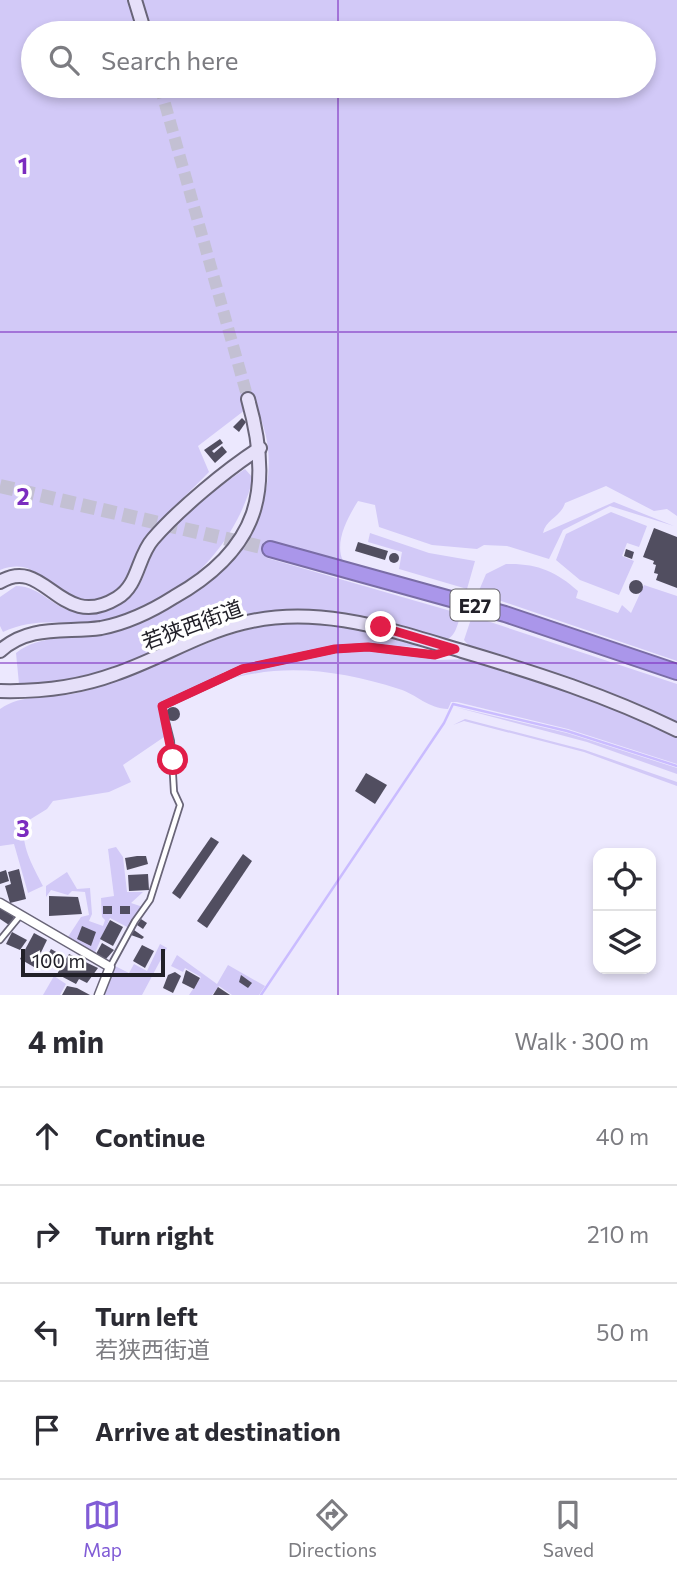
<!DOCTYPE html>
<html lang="en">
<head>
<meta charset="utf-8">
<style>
  body { margin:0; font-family:Commissioner,"Noto Sans JP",sans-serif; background:#f7f7f7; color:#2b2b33 }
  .controls { position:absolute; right:21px; bottom:21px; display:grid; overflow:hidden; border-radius:14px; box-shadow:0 4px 10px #0003 }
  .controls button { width:63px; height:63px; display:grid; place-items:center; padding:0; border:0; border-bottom:2px solid #e1e1e2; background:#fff; color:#2b2b33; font:35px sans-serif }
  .scale { position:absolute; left:21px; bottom:18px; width:144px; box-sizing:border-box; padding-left:7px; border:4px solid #212028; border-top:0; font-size:19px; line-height:24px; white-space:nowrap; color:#212028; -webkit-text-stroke:5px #fff; paint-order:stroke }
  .stop { position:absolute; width:21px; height:21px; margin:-16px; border:5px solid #e11d48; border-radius:50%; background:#fff }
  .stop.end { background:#e11d48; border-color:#fff; box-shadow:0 2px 7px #0008 }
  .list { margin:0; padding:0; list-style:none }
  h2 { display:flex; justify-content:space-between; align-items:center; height:91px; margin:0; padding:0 28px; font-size:30px }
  h2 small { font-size:23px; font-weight:400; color:#7c7c81 }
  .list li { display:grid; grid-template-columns:46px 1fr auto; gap:21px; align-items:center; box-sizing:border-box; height:98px; padding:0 28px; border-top:2px solid #e1e1e2 }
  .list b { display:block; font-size:26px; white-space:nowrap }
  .list p { margin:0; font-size:23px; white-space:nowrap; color:#7c7c81 }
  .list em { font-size:23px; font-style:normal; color:#7c7c81 }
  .icon { flex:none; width:38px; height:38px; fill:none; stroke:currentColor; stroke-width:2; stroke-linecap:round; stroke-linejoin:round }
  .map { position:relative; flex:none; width:677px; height:995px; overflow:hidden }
  .search { position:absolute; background:#fff; box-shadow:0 4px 10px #0003; left:21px; right:21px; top:21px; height:77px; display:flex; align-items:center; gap:18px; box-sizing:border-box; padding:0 24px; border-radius:38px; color:#7c7c81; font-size:26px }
  .sheet { height:483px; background:#fff }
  nav { display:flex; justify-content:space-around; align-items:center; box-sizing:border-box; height:98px; border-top:2px solid #e1e1e2; background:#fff; font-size:19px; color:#7c7c81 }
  nav a { display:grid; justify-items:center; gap:4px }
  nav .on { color:#815cd6 }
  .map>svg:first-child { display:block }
</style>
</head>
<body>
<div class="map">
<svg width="677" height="995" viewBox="0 0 677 995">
  <rect width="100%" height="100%" fill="#ece8fe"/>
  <g fill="#d2c9f7">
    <path d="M0,0H130L139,33H33V86H644V33H143L139,0H677V516L667,509L654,511L606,486L565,503C561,517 546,519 543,533L614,502L674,526L610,506L563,530L549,559L507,546L484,545L477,549L432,545L379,527L375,505L358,501C348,517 334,542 343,561L270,545L267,558L461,614C457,625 456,638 443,641C379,622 317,602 249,616C213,623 182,640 149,654C107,672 65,682 19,684L16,653C41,633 75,640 104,633C187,610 278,546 268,448C266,430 259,414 254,397L242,399L245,410L198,446L209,472C189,493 167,512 149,535C138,548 136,564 128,578C115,601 81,606 61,592C39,577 30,559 0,570Z"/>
    <path d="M245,469L253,478C236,548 172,614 97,622C62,626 37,616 3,632L0,626V597L16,586C42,586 54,611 79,612C103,614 131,603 142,580C148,567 150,553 160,542C183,515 216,488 245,469Z"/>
    <polygon points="611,512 647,526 639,547 627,543 622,556 634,561 619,595 580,580 556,560 566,534"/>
    <polygon points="370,533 429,553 475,561 467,589 399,569 402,552 368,542"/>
    <path d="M506,564C536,563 556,571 578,591L576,598L618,613L622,605L631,613L644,585L677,596V661L478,593L486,574Z"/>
    <polygon points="472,616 677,684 677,722 586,684 469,646 464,640"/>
    <path d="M283,623H329L429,647L345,645L260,661L224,672L199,688L180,693L158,705L167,735L123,765L131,782L109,792L53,801L47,809L26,822C18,842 34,868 43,886L28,893L14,844L0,846V709C23,693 50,699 77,693C150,676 206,632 283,623Z"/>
    <path d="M368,650L406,653L437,660L470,659L597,701L677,736V764L568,729L457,702H451L448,709C429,709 416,694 399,689C338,670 282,662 220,682L260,669L344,651Z"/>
    <polygon points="455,707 567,733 677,768 677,774 587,742"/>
    <polygon points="465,719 585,750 677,782 677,786 584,752 464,721 453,725"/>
    <polygon points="116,847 123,857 127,892 143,892 131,903 143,907 129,928 110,918 94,955 66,940 81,917 89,915 85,892 72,891 68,895 51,890 46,897 46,886 67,872 77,889 90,888 92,914 89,921 103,926 105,920 102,917 101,898 114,896 108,849"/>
    <polygon points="160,944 167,948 142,995 104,995 115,966 129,973 134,964 147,971"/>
    <polygon points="177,955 217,984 228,965 265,986 259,995 232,995 219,986 212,995 189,995 201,977 185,968 183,972 171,966"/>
    <polygon points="54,976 66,984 60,995 43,995"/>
  </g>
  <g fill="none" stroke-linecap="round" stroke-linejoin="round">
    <polyline stroke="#cabcff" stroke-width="2.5" points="261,995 444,723 453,704 567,731 677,766"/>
  </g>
  <g fill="#514e60">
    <polygon points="242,418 246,422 239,432 233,427"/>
    <polygon points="220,439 223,443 212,451 214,453 222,446 227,452 215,463 204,450"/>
    <polygon points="654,528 677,537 677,588 656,580 658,574 654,573 656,565 653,564 654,561 643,557"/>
    <polygon points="358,542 388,551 385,560 355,551"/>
    <polygon points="626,549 634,552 632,559 624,556"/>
    <circle cx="394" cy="558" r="5"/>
    <circle cx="636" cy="587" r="7"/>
    <circle cx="173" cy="714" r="7"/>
    <polygon points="366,773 387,785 375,804 355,791"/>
    <polygon points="211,837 219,842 180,899 172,893"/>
    <polygon points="243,854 252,861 207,928 197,921"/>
    <polygon points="137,856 146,856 148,864 127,870 125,858"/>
    <polygon points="19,869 26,899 10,903 5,886 11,884 8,872"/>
    <polygon points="6,870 9,881 0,884 0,872"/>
    <polygon points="148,874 149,890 129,891 128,875"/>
    <polygon points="49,896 78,897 82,914 49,916"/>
    <rect x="103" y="906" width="9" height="8"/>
    <rect x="120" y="906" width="10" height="8"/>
    <polygon points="0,908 14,917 9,925 0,919"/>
    <polygon points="141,919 147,923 143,929 137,925"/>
    <polygon points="110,920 123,927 113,946 100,939"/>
    <polygon points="82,926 96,932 91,946 77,939"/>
    <polygon points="134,930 144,937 142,939 131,935"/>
    <polygon points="12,932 27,940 20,950 6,944"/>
    <polygon points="34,933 47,940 34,967 20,959"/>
    <polygon points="102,943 114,950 106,959 96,954"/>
    <polygon points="142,945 154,951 145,968 133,961"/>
    <polygon points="51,949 65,957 58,969 44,962"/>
    <polygon points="69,954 98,968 87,983 79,979 76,984 57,974"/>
    <polygon points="186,970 200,978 194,989 182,983"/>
    <polygon points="175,972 181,976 173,993 163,988 168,975"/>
    <polygon points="241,975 252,983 248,988 239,982"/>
    <polygon points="67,986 77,988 90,995 62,995"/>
    <polygon points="218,987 230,995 213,995"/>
  </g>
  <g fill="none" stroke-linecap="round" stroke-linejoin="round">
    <polyline stroke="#c3c0d3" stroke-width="12" stroke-dasharray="12 6" stroke-linecap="butt" points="160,86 248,399"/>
    <polyline stroke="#c3c0d3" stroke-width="14" stroke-dasharray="14 7" stroke-linecap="butt" points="0,486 270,549"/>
    <defs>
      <g id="lane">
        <polyline points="0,940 19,917"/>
        <polyline points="110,967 135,921 150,900 180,805 174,792 171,741 162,706 242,669 335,649 368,647 435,655 448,651"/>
      </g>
      <polyline id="street" points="0,903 110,967 99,995"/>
      <g id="secondary">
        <polyline points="135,0 145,33"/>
        <path d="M0,582C45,554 60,633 117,598C139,585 137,557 153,539C179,509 226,470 260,448"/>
        <path d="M0,651C30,624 65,633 101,628C127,623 152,611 174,597C259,549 274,490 248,399"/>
        <path d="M0,691C40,692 77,688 115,674C159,659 198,634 243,623C318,604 391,630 462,651C536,673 608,696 677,730"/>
      </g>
      <polyline id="highway" points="270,549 505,614 677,672"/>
    </defs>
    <use href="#lane" stroke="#696578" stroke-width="8"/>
    <use href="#street" stroke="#696578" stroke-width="11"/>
    <use href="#secondary" stroke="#696578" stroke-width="16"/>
    <use href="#highway" stroke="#7a6da6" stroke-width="18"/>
    <use href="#lane" stroke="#fff" stroke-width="4.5"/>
    <use href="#street" stroke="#fff" stroke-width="8"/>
    <use href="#secondary" stroke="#e6e0f9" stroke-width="12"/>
    <use href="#highway" stroke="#aa96ea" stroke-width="14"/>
  </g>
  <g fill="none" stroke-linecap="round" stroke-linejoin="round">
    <polyline stroke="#e11d48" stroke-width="9" points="173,760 162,706 242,669 335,649 368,647 435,655 455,649 381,627"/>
  </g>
  <path fill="none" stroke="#7b2cbf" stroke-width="2" stroke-opacity="0.55" d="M338,0V33M338,86V995M0,332H677M0,663H677"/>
  <g text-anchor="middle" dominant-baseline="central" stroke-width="7" stroke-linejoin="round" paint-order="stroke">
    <rect fill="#fff" stroke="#646368" stroke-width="2" x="450.5" y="589.5" width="49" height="31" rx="5"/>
    <g font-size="19" font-weight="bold" fill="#212028">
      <text x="475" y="605">E27</text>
    </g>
    <g font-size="21" fill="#212028" stroke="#fff">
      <text transform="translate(192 624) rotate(-20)">若狭西街道</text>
    </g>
  </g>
  <g font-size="23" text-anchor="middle" font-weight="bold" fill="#7b2cbf" stroke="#fff" stroke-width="7" stroke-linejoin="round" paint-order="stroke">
    <text x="23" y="174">1</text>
    <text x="23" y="505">2</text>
    <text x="23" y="837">3</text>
  </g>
</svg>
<div class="controls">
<button><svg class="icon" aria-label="locate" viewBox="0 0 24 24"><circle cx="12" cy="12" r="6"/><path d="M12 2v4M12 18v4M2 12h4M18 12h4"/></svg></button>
<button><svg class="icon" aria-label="layers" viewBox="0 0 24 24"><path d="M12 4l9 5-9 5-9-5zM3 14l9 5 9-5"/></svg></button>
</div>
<div class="scale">100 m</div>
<div class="stop" style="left:173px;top:760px"></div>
<div class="stop end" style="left:381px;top:627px"></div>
<div class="search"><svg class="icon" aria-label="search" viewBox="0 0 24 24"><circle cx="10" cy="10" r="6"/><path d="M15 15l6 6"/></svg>Search here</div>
</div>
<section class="sheet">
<h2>4 min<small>Walk · 300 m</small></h2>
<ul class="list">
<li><svg class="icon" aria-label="ahead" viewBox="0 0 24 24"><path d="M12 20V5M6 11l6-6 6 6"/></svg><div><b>Continue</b></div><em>40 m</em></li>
<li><svg class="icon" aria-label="right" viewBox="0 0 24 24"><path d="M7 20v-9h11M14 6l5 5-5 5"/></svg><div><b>Turn right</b></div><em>210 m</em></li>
<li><svg class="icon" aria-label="left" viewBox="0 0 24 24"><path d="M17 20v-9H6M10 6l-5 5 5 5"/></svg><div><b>Turn left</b><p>若狭西街道</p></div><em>50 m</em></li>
<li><svg class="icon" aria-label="arrive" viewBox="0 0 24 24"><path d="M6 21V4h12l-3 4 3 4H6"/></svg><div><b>Arrive at destination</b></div></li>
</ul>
</section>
<nav>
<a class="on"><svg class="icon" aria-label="map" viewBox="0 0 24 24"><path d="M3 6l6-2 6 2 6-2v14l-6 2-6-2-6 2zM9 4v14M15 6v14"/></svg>Map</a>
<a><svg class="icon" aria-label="directions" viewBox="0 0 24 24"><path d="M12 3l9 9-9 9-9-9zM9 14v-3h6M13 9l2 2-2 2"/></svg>Directions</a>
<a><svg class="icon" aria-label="saved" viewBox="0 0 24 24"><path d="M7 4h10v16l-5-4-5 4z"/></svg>Saved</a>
</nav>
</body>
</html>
